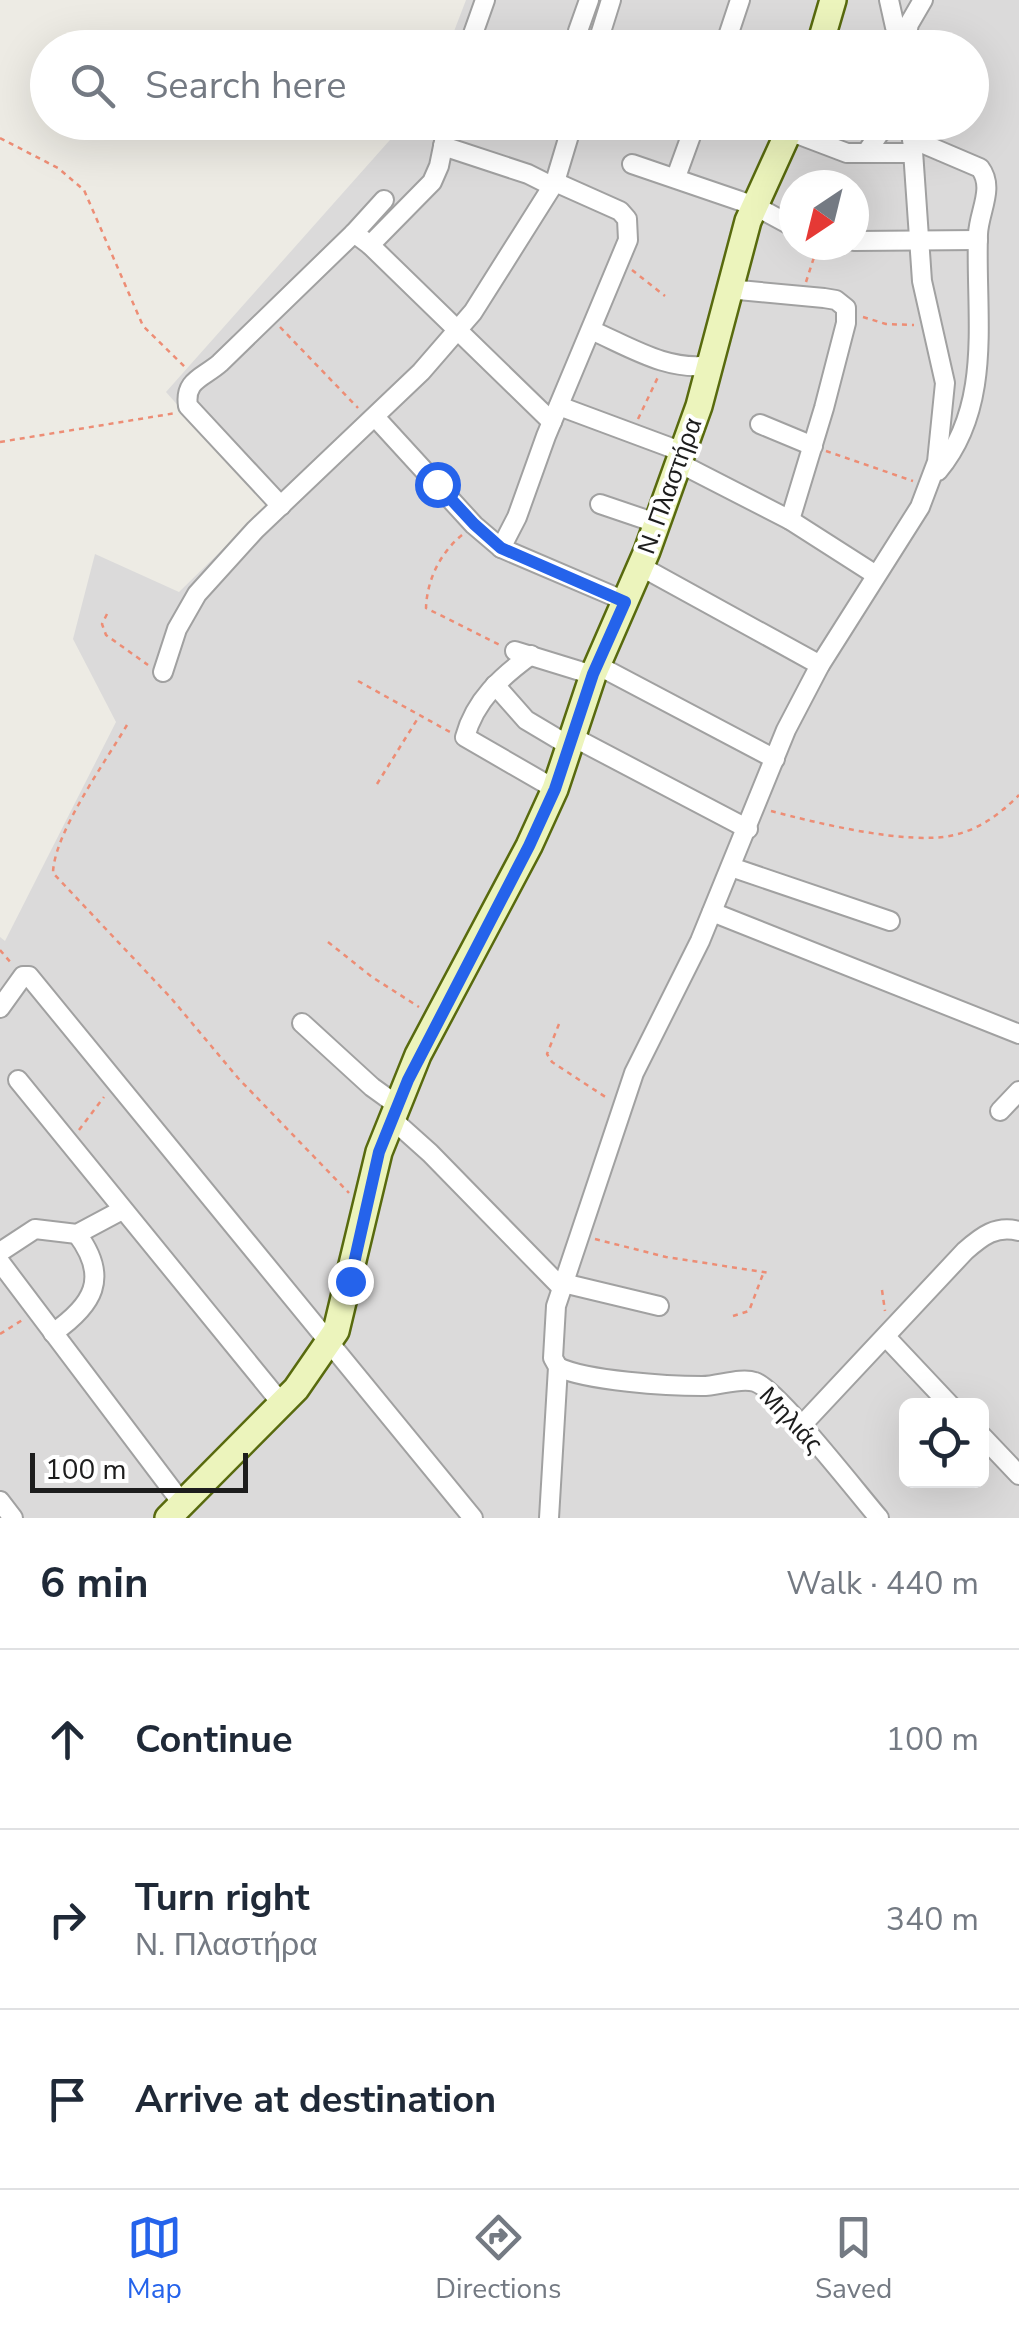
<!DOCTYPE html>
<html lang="en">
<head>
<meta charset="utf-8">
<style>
  body { margin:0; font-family:"Nunito Sans",sans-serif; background:#f2f2f3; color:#1f2937 }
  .controls { position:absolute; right:30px; bottom:30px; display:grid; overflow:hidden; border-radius:15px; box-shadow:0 10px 40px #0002 }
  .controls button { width:90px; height:90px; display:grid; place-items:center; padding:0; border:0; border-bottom:2px solid #e0e1e3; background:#fff; color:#1f2937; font:50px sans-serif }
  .compass { position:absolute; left:779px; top:170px; width:90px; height:90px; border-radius:50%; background:#fff; box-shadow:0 10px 40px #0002; rotate:215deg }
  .scale { position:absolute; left:30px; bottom:25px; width:218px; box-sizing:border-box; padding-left:10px; border:5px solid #1d1d1d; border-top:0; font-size:28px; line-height:35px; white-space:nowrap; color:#1d1d1d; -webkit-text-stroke:8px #fff; paint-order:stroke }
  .stop { position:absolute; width:30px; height:30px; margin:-22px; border:8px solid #2563eb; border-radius:50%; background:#fff }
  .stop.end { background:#2563eb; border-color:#fff; box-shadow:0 2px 10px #0008 }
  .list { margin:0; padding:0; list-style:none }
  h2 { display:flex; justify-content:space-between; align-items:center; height:130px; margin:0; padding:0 40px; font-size:42px }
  h2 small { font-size:32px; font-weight:400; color:#747a83 }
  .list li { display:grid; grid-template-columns:65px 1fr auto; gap:30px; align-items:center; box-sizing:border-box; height:180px; padding:0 40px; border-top:2px solid #e0e1e3 }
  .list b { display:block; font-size:38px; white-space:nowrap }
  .list p { margin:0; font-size:32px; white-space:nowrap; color:#747a83 }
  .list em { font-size:32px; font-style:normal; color:#747a83 }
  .icon { flex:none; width:55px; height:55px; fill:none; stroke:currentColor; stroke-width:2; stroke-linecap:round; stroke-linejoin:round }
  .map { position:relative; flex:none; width:1019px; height:1518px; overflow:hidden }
  .search { position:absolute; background:#fff; box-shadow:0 10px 40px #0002; left:30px; right:30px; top:30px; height:110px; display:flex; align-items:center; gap:25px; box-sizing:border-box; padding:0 35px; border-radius:55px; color:#747a83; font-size:38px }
  .sheet { height:670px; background:#fff }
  nav { display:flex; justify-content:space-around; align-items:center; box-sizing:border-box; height:140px; border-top:2px solid #e0e1e3; background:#fff; font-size:28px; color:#747a83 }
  nav a { display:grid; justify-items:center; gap:5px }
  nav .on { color:#2563eb }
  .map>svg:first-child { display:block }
</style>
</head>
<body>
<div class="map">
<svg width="1019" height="1518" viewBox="0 0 1019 1518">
  <rect width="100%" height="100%" fill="#edebe4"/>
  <path fill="#dbdada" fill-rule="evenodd" d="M466,0H1019V1518H0V937L5,941L116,722L73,639L95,554L179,592L267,506L166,392L405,123L972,122V48L448,47ZM794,185H854V245H794ZM906,1406H982V1480H906Z"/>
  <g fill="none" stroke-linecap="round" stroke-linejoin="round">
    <defs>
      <g id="street">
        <polyline points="889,0 895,27 905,40"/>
        <polyline points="468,48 485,0"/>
        <polyline points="585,48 578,31 589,0"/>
        <polyline points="596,48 611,0"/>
        <polyline points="724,48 740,0"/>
        <polyline points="904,48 909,24 923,0"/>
        <polyline points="789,131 847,153 912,153"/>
        <path d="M912,139L980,168C995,188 979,211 978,234C975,314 994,404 938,471"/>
        <polyline points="443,146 528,174 552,186"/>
        <polyline points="866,153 881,131 908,122"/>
        <polyline points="632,164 755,206 794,227"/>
        <polyline points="676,177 696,122"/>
        <polyline points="354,233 370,245 552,422"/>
        <polyline points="854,241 978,240"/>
        <polyline points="370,245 432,182 439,166 448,122"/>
        <polyline points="728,289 824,298 836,300 846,308 846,323 824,408 790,520"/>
        <path d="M591,330C630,347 668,372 711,365"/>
        <polyline points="559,406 680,451"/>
        <polyline points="376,418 474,525 501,548 625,601"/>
        <polyline points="760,424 813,446"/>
        <polyline points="677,462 790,520 876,575"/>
        <polyline points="600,504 656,523"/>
        <path d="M281,506L188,406C184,380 203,378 220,363L354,233L384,200"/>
        <polyline points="501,548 517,517 546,436 628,240 627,219 620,211 555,182"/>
        <polyline points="640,566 820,665"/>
        <polyline points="515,651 593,675"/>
        <path d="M531,655C502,676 475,700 465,737L555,789"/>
        <polyline points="597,665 775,759"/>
        <polyline points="163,672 177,629 197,594 255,530 421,372 473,312 555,182 573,122"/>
        <polyline points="495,685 526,720 568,745"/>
        <polyline points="571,736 748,829"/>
        <polyline points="731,867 890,921"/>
        <polyline points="712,912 1019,1034"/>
        <polyline points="0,1008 23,976 29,976 473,1518"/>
        <polyline points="302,1023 372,1087 397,1105"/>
        <polyline points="18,1080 282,1404"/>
        <polyline points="1000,1111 1019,1091"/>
        <polyline points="392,1119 430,1153 561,1287"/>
        <polyline points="0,1252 35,1229 77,1234 122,1210"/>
        <polyline points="0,1262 182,1503"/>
        <polyline points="563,1283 659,1306"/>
        <path d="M53,1333C93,1305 110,1278 77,1234"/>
        <polyline points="886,1337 951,1406"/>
        <path d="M558,1367C587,1381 668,1386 702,1386C718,1386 741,1377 755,1382C776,1388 859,1495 879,1518"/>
        <path d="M801,1426L965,1251C982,1236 996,1225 1019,1231"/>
        <polyline points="982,1436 1019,1475"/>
        <polyline points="0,1501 13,1518"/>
        <polyline points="549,1518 558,1367 553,1358 556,1306 634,1073 700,941 786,730 820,665 920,507 937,462 945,383 922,281 911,122"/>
      </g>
      <g id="secondary">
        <polyline points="819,48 833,0"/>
        <polyline points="168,1518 296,1389 336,1331 379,1152 418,1055 529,846 555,789 593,675 647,551 699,406 748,221 793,122"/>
      </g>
    </defs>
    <use href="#street" stroke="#a1a1a1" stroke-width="22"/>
    <use href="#secondary" stroke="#586a0e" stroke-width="30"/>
    <g stroke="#ed8d75" stroke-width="2.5" stroke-dasharray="5 5" stroke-linecap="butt">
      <polyline points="648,122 675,132"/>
      <polyline points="0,138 58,168 84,190 143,326 186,368"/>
      <polyline points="632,270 665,296"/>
      <polyline points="806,282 818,245"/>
      <polyline points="863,317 886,324 914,325"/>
      <polyline points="280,327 358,408"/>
      <polyline points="638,419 658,377"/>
      <polyline points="0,442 176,413"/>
      <polyline points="826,451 913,481"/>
      <path d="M462,535C440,553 427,580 426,608L500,645"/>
      <polyline points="107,614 102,624 106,635 148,665"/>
      <polyline points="358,681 450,732"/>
      <path d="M127,725C106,761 54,833 53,873L171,998L238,1078L349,1193"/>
      <polyline points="377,784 418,718"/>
      <path d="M771,811C817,823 909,846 954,835C980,829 1000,814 1019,795"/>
      <polyline points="328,942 372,977 419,1007"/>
      <polyline points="0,950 12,964"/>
      <polyline points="559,1024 547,1054 552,1062 607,1098"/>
      <polyline points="79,1130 104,1097"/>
      <polyline points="595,1239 666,1257 770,1273"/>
      <polyline points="882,1290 885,1311"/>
      <polyline points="733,1316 749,1311 763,1274"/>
      <polyline points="0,1334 24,1319"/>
    </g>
    <use href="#street" stroke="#fff" stroke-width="18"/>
    <use href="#secondary" stroke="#ecf4bc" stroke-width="25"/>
  </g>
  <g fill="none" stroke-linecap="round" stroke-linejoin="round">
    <polyline stroke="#2563eb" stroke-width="12" points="350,1281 379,1152 408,1080 529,846 555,789 593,674 625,602 501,548 474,524 437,484"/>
  </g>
  <g text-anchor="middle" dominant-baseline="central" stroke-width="8" stroke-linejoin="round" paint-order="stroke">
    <g font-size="25" fill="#1d1d1d" stroke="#fff">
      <text transform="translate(670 486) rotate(-70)">Ν. Πλαστήρα</text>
      <text transform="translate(791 1420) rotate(47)">Μηλιάς</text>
    </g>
  </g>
</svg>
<div class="controls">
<button><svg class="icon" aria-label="locate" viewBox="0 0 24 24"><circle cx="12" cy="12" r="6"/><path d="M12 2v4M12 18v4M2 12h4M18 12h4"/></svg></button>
</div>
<svg class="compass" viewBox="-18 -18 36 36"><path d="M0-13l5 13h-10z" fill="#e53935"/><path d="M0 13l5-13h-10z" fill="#747a83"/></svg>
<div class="scale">100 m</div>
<div class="stop" style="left:437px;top:484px"></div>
<div class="stop end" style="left:350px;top:1281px"></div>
<div class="search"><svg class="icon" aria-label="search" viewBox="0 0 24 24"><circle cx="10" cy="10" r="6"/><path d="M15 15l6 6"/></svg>Search here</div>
</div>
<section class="sheet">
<h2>6 min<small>Walk · 440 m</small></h2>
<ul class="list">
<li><svg class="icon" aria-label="ahead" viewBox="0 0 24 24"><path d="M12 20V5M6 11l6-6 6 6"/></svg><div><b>Continue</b></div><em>100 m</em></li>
<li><svg class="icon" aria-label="right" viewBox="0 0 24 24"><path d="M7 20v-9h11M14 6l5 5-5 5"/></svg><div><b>Turn right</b><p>Ν. Πλαστήρα</p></div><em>340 m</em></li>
<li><svg class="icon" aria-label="arrive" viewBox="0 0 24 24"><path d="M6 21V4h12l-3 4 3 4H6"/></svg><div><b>Arrive at destination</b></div></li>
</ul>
</section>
<nav>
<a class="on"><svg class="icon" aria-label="map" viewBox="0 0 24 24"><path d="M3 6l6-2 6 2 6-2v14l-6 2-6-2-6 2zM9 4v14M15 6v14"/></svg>Map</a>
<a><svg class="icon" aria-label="directions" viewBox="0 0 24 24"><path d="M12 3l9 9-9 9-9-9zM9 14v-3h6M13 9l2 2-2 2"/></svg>Directions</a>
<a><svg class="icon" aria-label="saved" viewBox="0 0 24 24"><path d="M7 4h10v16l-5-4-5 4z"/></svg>Saved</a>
</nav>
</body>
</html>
